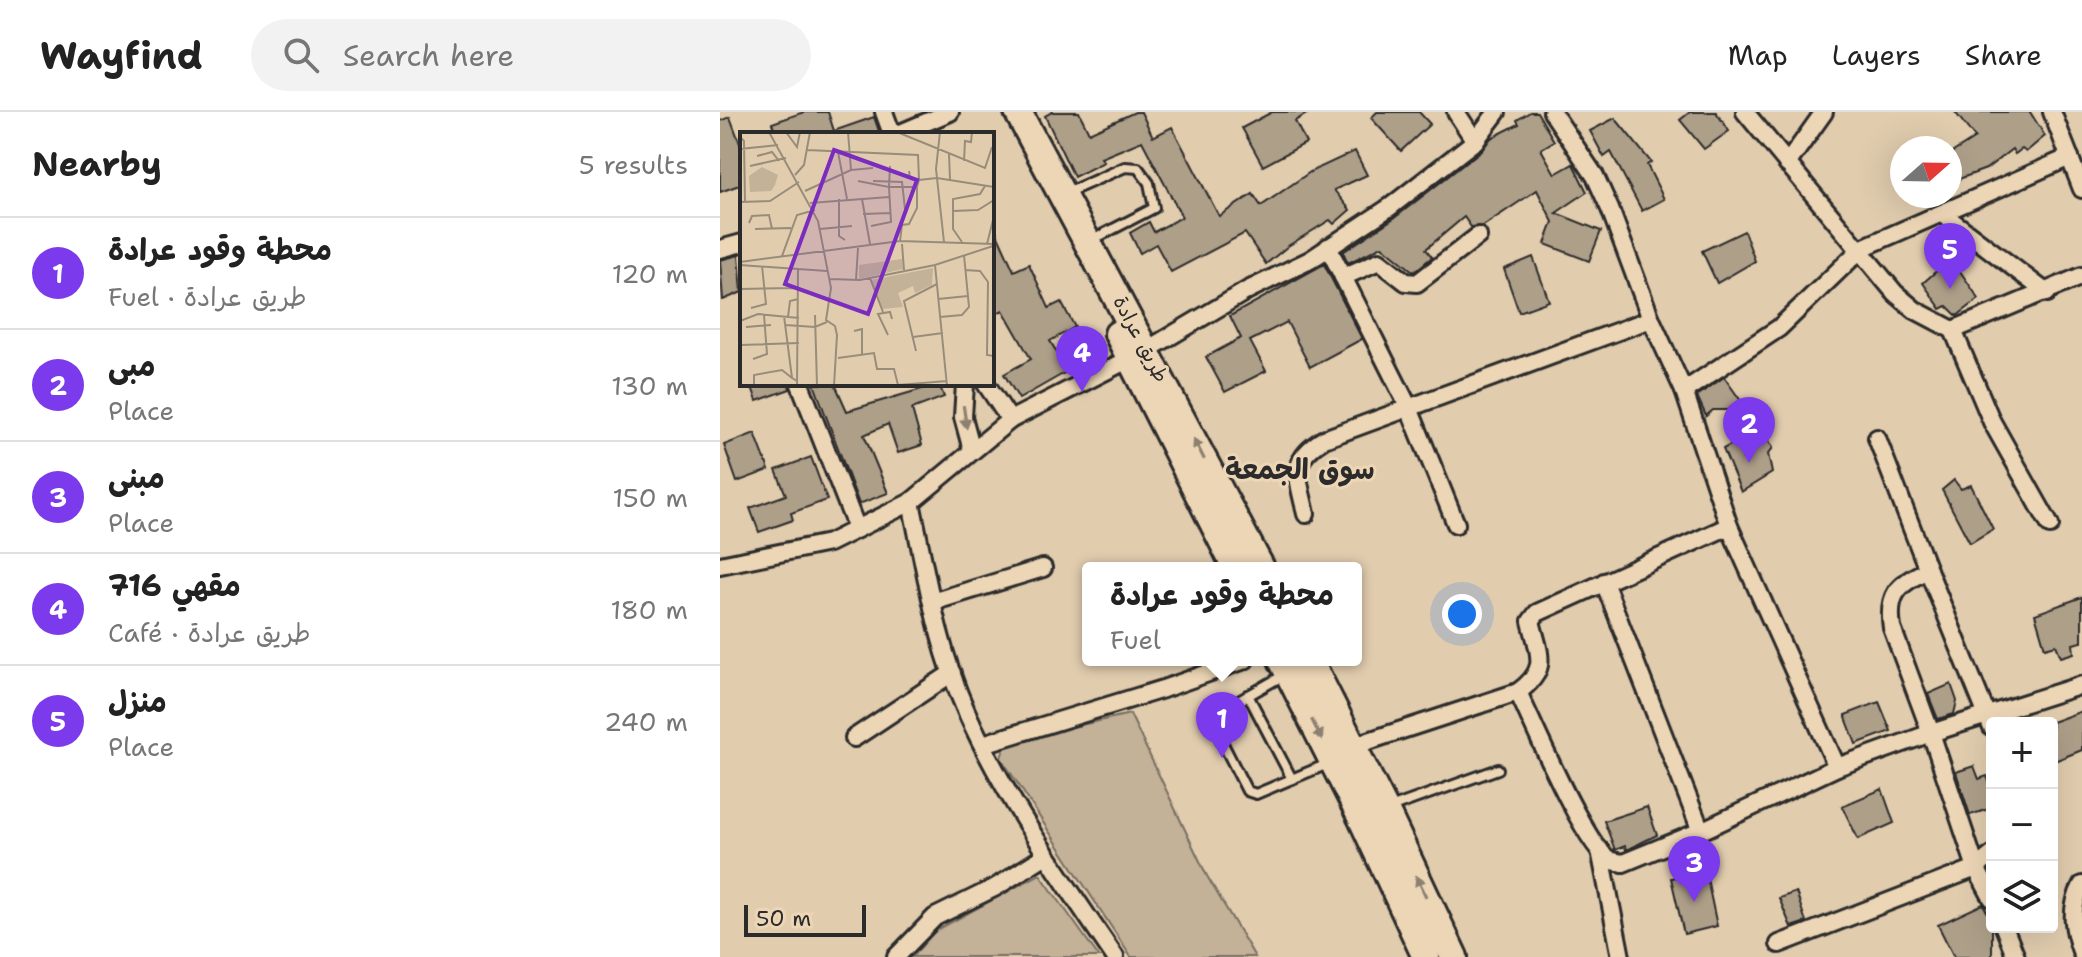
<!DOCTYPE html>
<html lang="en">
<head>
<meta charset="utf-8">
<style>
  body { margin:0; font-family:"Shantell Sans","Playpen Sans Arabic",sans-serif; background:#f2f2f2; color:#222 }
  .controls { position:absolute; right:24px; bottom:24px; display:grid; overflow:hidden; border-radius:8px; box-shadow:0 8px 32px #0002 }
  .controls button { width:72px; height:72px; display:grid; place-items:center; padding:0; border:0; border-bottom:2px solid #e0e0e0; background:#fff; color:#222; font:40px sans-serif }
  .compass { position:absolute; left:1170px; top:24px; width:72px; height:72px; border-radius:50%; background:#fff; box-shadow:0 8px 32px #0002; rotate:70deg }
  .scale { position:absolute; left:24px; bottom:20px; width:122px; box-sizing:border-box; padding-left:8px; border:4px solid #2b2b2b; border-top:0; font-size:22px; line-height:28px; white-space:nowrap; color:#2b2b2b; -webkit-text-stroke:6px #edd6b6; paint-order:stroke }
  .you { position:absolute; left:742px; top:502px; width:28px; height:28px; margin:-20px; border:6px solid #fff; border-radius:50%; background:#1a73e8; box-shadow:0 0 0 12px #1a73e833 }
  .badge { display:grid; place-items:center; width:52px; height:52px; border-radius:50%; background:#7c3aed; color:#fff; font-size:26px; font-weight:700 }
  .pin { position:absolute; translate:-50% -66px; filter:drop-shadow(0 2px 4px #0008) }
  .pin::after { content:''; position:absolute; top:42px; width:28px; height:24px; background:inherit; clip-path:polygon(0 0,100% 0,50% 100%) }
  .popup { position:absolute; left:362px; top:450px; width:280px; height:104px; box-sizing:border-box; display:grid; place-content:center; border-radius:8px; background:#fff; filter:drop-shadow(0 2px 6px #0005); font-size:26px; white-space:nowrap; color:#767676 }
  .popup b { font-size:30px; color:#222 }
  .popup::after { content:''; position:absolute; left:50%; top:100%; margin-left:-16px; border:16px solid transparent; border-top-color:#fff }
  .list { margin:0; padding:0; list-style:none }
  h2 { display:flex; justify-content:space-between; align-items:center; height:104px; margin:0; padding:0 32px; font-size:34px }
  h2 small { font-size:26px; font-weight:400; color:#767676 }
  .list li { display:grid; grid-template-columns:52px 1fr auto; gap:24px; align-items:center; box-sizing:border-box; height:112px; padding:0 32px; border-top:2px solid #e0e0e0 }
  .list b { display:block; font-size:30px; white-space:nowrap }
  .list p { margin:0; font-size:26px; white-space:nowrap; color:#767676 }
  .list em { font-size:26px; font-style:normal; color:#767676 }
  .icon { flex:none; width:44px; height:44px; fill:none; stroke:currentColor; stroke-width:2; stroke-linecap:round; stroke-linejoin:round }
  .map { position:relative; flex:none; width:1362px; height:845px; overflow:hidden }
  header { display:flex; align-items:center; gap:48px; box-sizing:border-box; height:112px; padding:0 40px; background:#fff; border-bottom:2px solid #e0e0e0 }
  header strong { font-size:38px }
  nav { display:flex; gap:44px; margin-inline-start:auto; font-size:28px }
  .search { width:560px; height:72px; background:#f2f2f2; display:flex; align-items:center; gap:20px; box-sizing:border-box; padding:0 28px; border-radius:44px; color:#767676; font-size:30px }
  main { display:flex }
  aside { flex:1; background:#fff }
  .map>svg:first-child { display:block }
</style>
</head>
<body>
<header>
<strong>Wayfind</strong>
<div class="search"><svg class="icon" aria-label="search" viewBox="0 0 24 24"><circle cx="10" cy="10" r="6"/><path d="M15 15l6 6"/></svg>Search here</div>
<nav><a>Map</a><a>Layers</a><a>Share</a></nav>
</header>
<main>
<aside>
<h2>Nearby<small>5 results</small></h2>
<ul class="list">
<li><span class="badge">1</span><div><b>محطة وقود عرادة</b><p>Fuel · طريق عرادة</p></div><em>120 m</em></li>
<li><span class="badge">2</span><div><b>مبى</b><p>Place</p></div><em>130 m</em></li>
<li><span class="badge">3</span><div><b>مبنى</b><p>Place</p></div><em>150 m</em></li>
<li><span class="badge">4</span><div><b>مقهي 716</b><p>Café · طريق عرادة</p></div><em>180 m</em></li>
<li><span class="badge">5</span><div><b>منزل</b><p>Place</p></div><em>240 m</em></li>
</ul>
</aside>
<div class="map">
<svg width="1362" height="845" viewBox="0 0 1362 845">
  <rect width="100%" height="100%" fill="#e1ccae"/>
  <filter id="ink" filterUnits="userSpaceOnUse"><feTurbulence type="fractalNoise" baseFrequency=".0125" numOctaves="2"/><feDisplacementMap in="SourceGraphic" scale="16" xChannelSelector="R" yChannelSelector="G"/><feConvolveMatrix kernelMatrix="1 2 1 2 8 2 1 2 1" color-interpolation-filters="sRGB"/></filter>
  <g filter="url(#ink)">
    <g fill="#c3b198" stroke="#776e62" stroke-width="2">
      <polygon points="410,602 487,764 535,845 411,845 281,646 286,630"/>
      <polygon points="320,762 379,845 192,845 215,819"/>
    </g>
    <g fill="#ae9f89" stroke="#2b2b2b" stroke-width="2">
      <polygon points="84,0 108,0 114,19 154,5 160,22 56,22 52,11"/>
      <polygon points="332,0 359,0 369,21 415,0 421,0 433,25 452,15 499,104 533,82 541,94 590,60 635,39 647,63 614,78 630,98 614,112 610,108 568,134 546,152 525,121 451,160 436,132 420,141 410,121 429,110 434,120 462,105 422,29 381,46 384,50 354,65 325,4"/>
      <polygon points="552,0 590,0 575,9 586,31 543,54 522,16"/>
      <polygon points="657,0 699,0 710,12 681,39 651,6"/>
      <polygon points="810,0 817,0 834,29 821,37 835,62 853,52 867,80 836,101 881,119 869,149 825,132 833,110 817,78 763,114 751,115 744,105 706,137 712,145 694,160 662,134 628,151 623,140 677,104 762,38 771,26 799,12 797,8"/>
      <polygon points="970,0 996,0 1009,19 984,37 960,8"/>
      <polygon points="1235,0 1310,0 1325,24 1306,40 1302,37 1295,42 1292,37 1266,57 1239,67 1230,53 1230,42 1255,26"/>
      <polygon points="10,5 22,37 22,72 0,80 0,9"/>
      <polygon points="895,6 931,50 927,53 944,87 922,99 891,40 884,45 870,19"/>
      <polygon points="272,110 294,159 309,152 329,196 341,190 355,215 330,229 348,259 299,287 284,262 311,247 283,198 275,202 272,194"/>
      <polygon points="1024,119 1035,149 997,171 982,139"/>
      <polygon points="19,143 22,180 3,188 0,148"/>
      <polygon points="813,145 829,189 799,200 784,157"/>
      <polygon points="1231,146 1259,187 1237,204 1227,194 1221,197 1203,171"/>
      <polygon points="604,152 642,227 590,255 567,210 530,229 546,259 505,280 486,245 521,226 510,204"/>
      <polygon points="1004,265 1021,289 1008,298 993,298 986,304 977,284"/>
      <polygon points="31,272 69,272 70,277 37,289"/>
      <polygon points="94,272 115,272 127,299 219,272 224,285 192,297 202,333 178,341 168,312 144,323 168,381 139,392"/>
      <polygon points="1042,316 1053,336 1048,342 1052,361 1021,380 1003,337"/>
      <polygon points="35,321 49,358 17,370 4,333"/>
      <polygon points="91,345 107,388 71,401 73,408 39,420 30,396 66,383 56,358"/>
      <polygon points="1234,368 1241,377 1251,373 1273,417 1250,431 1222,378"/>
      <polygon points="1362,485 1362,530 1353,532 1354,541 1341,545 1336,533 1325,536 1315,502"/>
      <polygon points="1231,572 1237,589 1234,602 1218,607 1208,582"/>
      <polygon points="1159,590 1171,619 1136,632 1125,603"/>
      <polygon points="1362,599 1362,638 1332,650 1332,610"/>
      <polygon points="1254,654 1259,667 1267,664 1272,678 1272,696 1250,703 1236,660"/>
      <polygon points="1162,677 1174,711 1138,727 1122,694"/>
      <polygon points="927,695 937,723 906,738 905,734 895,738 884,709"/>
      <polygon points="985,757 997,814 964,822 951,766"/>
      <polygon points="1076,780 1086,810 1071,815 1059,786"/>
      <polygon points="1263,792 1272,809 1272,845 1234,845 1218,813"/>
    </g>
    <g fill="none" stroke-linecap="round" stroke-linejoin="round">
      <defs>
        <g id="lane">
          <polyline points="344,82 405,55 418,56 429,71 434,96 372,128"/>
          <polyline points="564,563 496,602 493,612 527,679 536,682 610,651"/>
          <polyline points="528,583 572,667"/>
          <polyline points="670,696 778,657"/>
        </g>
        <g id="street">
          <polyline points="164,0 172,22"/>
          <polyline points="736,0 755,29"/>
          <polyline points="832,0 875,64 890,97 931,207 964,279 1009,414 1117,655"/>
          <polyline points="1025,0 1175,181 1195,198 1233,218 1272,310 1330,413"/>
          <polyline points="1332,0 1362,77"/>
          <polyline points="178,22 230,0"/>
          <polyline points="1067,52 1104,0"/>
          <polyline points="1223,102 1327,181"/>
          <polyline points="608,135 689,296 736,412"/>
          <polyline points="0,137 22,131"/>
          <polyline points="623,165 659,149 686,170 697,171 758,124"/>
          <polyline points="1233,218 1362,164"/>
          <polyline points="80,272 137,417"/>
          <polyline points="245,272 243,305 252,338"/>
          <polyline points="266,272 290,308"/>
          <polyline points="964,279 1059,216 1142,136 1350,45"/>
          <path d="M191,390C206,461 217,535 247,601C286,688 342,767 395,845"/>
          <path d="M586,402C578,365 568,349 604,327L931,207"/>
          <polyline points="0,453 109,431 191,390 290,308 427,238 528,178 590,148 670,95 755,29 777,0"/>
          <polyline points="1208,458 1272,616"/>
          <polyline points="884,470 981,719"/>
          <polyline points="212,490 323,456"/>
          <path d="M798,580C813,611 865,735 890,748C894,750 899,750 903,751L981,719L1117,655L1211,621L1172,516C1167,483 1177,472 1208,458L1157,326"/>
          <polyline points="134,626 232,561"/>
          <polyline points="263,632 443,577 525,548"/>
          <path d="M633,634L798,580C830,557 819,542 811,509L817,501L1009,414"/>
          <polyline points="880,738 901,845"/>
          <path d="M1362,773C1349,797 1353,818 1362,842"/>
          <polyline points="1272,786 1256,756 1211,621 1362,573"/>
          <polyline points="1284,815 1296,845"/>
          <polyline points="1059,832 1256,756 1272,743"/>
          <polyline points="176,845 215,805 276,775 326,743"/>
        </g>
        <g id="primary">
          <polyline points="298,0 541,456"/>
          <polyline points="398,222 516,456"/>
          <polyline points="562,548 642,707 706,845"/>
          <polyline points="589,548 665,698 734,845"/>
        </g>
      </defs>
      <use href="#lane" stroke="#2b2b2b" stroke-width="14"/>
      <use href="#street" stroke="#2b2b2b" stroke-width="22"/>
      <use href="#primary" stroke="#2b2b2b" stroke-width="32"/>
      <use href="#lane" stroke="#edd6b6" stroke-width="8"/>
      <use href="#street" stroke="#edd6b6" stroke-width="16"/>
      <use href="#primary" stroke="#edd6b6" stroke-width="26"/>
    </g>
    <defs><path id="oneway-solid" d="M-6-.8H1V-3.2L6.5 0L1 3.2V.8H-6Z" transform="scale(2)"/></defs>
    <g fill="#8c8070">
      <use href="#oneway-solid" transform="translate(245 305) rotate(82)"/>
      <use href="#oneway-solid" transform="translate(479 337) rotate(-117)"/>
      <use href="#oneway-solid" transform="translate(597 618) rotate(63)"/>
      <use href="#oneway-solid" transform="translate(701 774) rotate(-115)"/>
    </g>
  </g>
  <g text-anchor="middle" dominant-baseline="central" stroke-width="6" stroke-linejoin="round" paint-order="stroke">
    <g font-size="20" fill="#2b2b2b" stroke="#edd6b6">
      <text transform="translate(421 227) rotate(62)">طريق عرادة</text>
    </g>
    <g font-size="28" font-weight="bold" fill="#2b2b2b" stroke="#edd6b6">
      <text x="580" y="357">سوق الجمعة</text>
    </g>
  </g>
  <g transform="translate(20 20)">
    <rect width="254" height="254" fill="#e1ccae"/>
    <path d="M22,35L38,43L35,53L31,59L10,60L9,44ZM162,127L163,137L119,147V133ZM193,136L192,153L175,161L173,154L158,161L163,175L142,177L131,148Z" fill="#c3b198"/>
    <path fill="none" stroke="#988c7a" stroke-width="2" d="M29,0L78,89L91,156L86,188L95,194L97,203L94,254M46,0L57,15L60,0M108,0L111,38M157,0L245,36L252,15M200,0L196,37L204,110M0,5L4,9L5,70M0,17L38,13M67,18L178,23L179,48L170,46L169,39M98,20L107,67M209,22L210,47M17,24L32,20L39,29M224,29L225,9L231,10L232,0M10,34L46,26M150,34L149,55H177L179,48L197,46L254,55M55,43L64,33L70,0M118,49L149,55L151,90L131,94M133,49L162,50L165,77M65,59L111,38L133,36M99,67V104L105,108M122,67L130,112M0,70L30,69L59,50M70,71L149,65M213,79L238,78L254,68M123,82L151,81M9,91L12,84L29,83L32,97M15,97L51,96M80,97L112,94M160,109L162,93L169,92L177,76V55M222,110L213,97V67L240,62L245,54M162,112L164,138M247,112L254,84M42,124L57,83L75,78M0,130L160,109L254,112M0,133L87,139M195,133L207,254M225,138L240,139L248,150L247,223L254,224M130,146L143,180M90,147L120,148L195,133L253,114M116,148L118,116M0,157L58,156M198,167L228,164M11,176L26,172L22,134M75,183L77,254M44,184L52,246L57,249M48,185L50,169L58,167M200,185L222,183L229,175L224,123M0,189L18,182L59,186M45,193L75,195L87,190M6,195L31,193M114,199L122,197V223M148,203L138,182L150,180L152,187M173,205L203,201M0,213L59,211M176,219L164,169L197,152M98,226L134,221L137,237H154L158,253L207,249M13,227L27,222L24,183M14,254V243L42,238L52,246M57,254L58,136"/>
    <path fill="#7b2cbf" fill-opacity="0.15" stroke="#7b2cbf" stroke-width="4" d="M94,18L177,48L128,182L45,152Z"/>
    <rect width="254" height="254" fill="none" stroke="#2b2b2b" stroke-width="4"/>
  </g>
</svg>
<div class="controls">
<button>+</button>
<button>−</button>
<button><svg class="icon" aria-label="layers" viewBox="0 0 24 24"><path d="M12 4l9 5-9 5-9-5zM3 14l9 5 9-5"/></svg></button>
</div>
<svg class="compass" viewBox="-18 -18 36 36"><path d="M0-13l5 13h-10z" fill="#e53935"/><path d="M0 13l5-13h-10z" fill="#767676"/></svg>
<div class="scale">50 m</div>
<div class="you"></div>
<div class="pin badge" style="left:502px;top:646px">1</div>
<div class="popup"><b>محطة وقود عرادة</b>Fuel</div>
<div class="pin badge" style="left:1029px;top:351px">2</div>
<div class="pin badge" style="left:974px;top:790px">3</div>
<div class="pin badge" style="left:362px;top:280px">4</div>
<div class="pin badge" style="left:1230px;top:177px">5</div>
</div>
</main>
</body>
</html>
